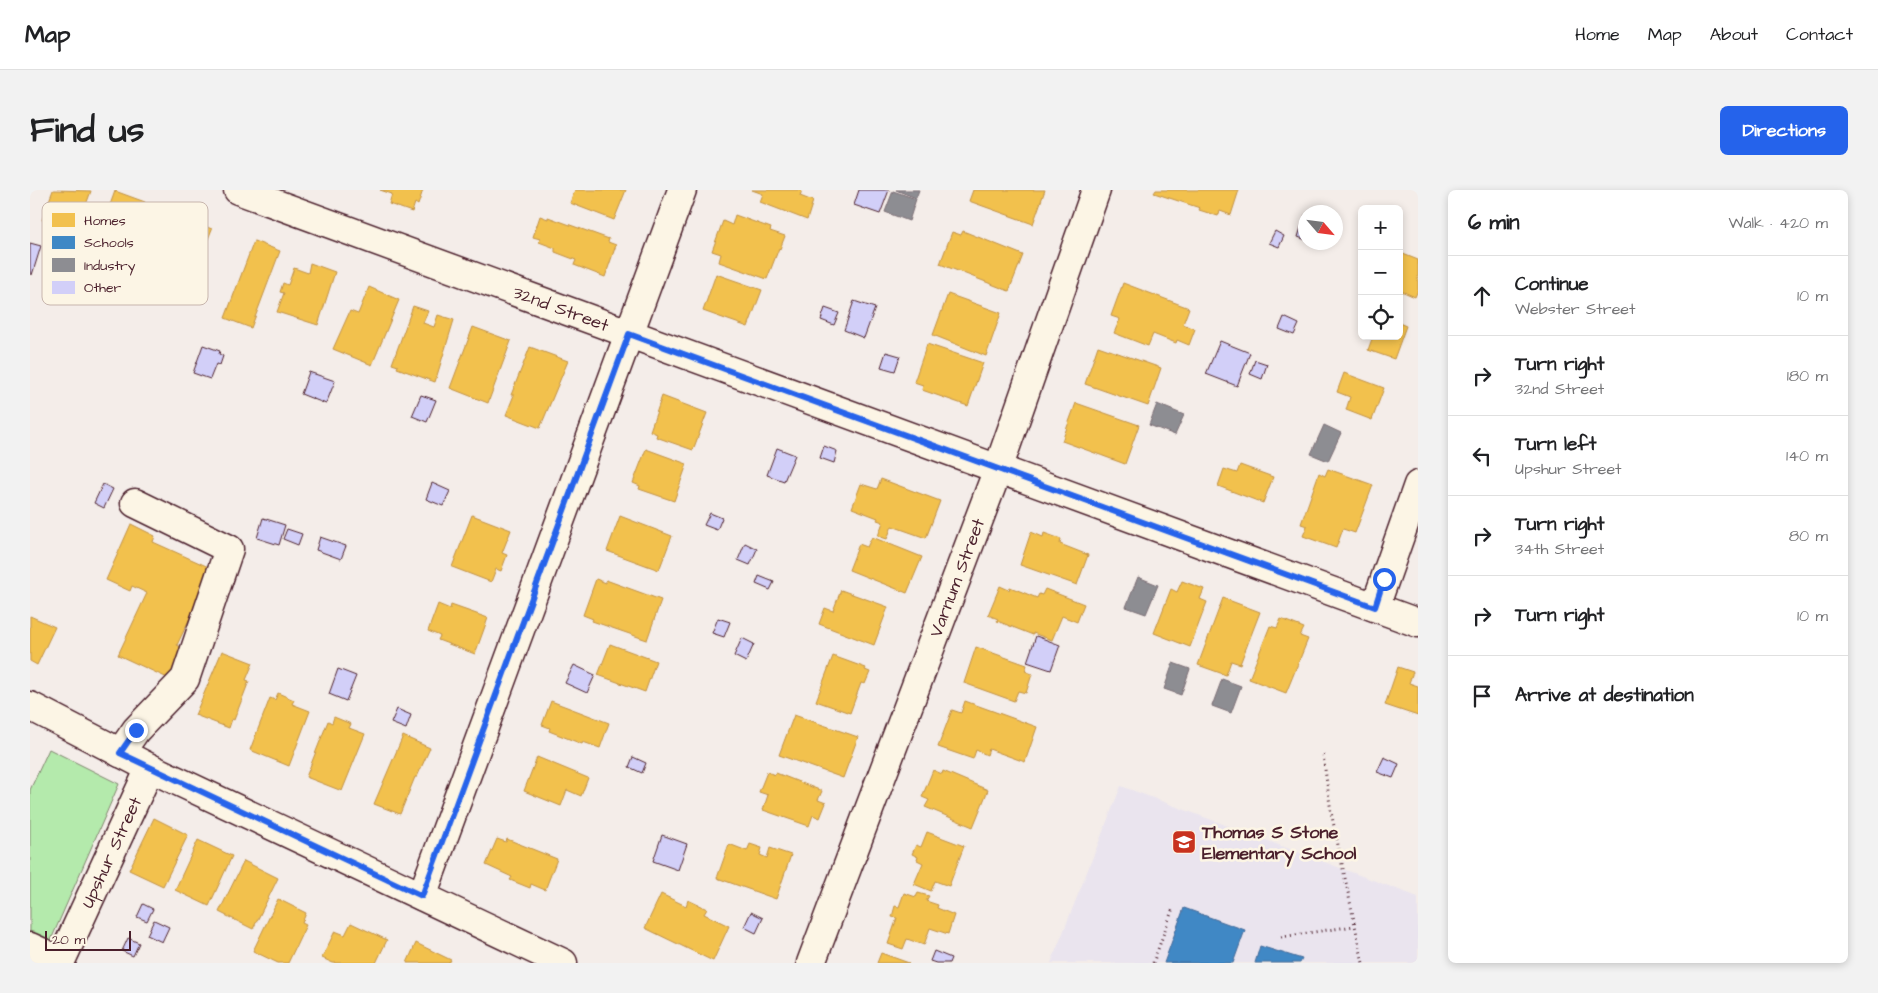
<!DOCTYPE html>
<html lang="en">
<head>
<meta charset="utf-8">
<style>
  body { margin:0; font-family:"Architects Daughter",sans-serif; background:#f2f2f2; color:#202124 }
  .controls { position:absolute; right:15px; top:15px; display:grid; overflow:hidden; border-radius:8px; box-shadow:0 2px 8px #0003 }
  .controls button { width:45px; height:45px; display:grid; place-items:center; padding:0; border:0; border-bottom:1px solid #e0e0e0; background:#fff; color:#202124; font:25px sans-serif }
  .compass { position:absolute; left:1268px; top:15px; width:45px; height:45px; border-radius:50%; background:#fff; box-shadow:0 2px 8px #0003; rotate:118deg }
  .scale { position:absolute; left:15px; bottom:12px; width:86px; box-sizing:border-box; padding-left:5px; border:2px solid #4a1f2b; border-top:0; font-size:14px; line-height:18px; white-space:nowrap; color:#4a1f2b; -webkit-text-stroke:4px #fcf5e5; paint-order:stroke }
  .stop { position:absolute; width:15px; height:15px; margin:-11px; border:4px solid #2563eb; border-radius:50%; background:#fff }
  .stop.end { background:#2563eb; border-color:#fff; box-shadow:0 1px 5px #0008 }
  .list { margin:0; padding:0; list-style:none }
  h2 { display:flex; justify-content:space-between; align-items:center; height:65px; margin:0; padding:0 20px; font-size:21px }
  h2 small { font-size:16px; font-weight:400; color:#757577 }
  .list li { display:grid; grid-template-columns:32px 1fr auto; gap:15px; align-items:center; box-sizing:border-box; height:80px; padding:0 20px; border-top:1px solid #e0e0e0 }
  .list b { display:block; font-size:19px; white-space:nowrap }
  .list p { margin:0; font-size:16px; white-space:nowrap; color:#757577 }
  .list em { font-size:16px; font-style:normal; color:#757577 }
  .icon { flex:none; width:28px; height:28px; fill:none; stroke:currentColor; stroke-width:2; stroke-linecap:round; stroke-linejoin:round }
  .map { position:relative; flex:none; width:1388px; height:773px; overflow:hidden; border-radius:8px }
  header { display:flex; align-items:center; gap:30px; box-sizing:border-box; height:70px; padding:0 25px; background:#fff; border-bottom:1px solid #e0e0e0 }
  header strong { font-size:24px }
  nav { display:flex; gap:28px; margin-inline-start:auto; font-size:18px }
  .intro { display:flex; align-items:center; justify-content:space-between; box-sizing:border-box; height:120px; padding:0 30px }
  h1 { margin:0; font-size:35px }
  .button { padding:12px 22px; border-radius:8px; background:#2563eb; color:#fff; font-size:18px; font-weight:700 }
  main { display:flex; gap:30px; padding:0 30px }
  aside { flex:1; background:#fff; border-radius:8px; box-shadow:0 2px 8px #0003 }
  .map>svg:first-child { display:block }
</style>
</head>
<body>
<header>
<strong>Map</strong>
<nav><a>Home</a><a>Map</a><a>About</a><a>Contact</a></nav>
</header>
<div class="intro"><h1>Find us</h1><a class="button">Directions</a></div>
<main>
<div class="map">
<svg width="1388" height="773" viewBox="0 0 1388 773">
  <rect width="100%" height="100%" fill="#f4ede9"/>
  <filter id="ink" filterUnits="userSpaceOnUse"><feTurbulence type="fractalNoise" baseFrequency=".02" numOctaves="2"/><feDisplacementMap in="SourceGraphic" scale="10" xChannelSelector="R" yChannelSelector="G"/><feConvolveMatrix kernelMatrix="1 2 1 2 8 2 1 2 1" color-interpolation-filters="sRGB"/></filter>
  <g filter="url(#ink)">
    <polygon fill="#eae4ee" points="1091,596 1388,707 1388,773 1021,773"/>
    <polygon fill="#b4eaac" stroke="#7f846c" points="19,559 89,594 17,759 0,751 0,600"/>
    <g fill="#f2c14e" stroke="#c09044">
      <polygon points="23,0 61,1 44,48 24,40 26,35 12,30"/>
      <polygon points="350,0 393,0 388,15 385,13 382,22 359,14 362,4"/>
      <polygon points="545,0 596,0 584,30 540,13"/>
      <polygon points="722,0 772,0 770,6 783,11 777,30 730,12 733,4"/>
      <polygon points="943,0 1015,0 1003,34 939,11"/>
      <polygon points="1126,0 1209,0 1201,25 1190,21 1188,26 1169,20 1170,18 1124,3"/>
      <polygon points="85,1 115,12 97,65 66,54"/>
      <polygon points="705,25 741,38 740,41 755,46 750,59 749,58 737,89 689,72 691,64 682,61 693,31 702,35"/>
      <polygon points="148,26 182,39 162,89 128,76"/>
      <polygon points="510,26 518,29 518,27 579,49 578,52 586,55 575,87 544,75 546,70 525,62 525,58 509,52 510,49 503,47"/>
      <polygon points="933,41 993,65 979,101 910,74 922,42 931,45"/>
      <polygon points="224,51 250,61 221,138 195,128"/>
      <polygon points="1373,64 1388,70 1388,100 1385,107 1369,100 1369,74"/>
      <polygon points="280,73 305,82 288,135 247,122 254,103 250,102 253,93 258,95 264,78 278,83"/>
      <polygon points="686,84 732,100 718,137 673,121"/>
      <polygon points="1093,93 1159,118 1153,134 1165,139 1159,155 1147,150 1146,153 1123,144 1118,156 1084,143 1090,129 1081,126"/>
      <polygon points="339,97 369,110 342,175 303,159 320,121 328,124"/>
      <polygon points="918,104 971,123 956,166 903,145"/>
      <polygon points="383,116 398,121 393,133 404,137 408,125 424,130 405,192 367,178 368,176 362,174"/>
      <polygon points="1369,133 1376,136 1364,169 1338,160 1343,146 1369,146"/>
      <polygon points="443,137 481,151 458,213 420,198"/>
      <polygon points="897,154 953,173 938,216 892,200 893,195 884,192"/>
      <polygon points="1068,156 1131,178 1118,216 1055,194"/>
      <polygon points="500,157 538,171 510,238 476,225 484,205 481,205"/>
      <polygon points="1314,183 1354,198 1342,230 1316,220 1320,207 1307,202"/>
      <polygon points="632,206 677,223 663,260 626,247 627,244 620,241"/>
      <polygon points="1046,213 1109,235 1095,274 1032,251"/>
      <polygon points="616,259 657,274 644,311 609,299 610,296 603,293"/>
      <polygon points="1210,275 1243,287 1233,313 1188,296 1194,279 1207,283"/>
      <polygon points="1298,279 1343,295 1325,343 1313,339 1306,358 1273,346 1277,336 1271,334 1289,283 1295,286"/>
      <polygon points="851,289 910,311 896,348 862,336 857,349 848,346 853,332 847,330 848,328 822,318 831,294 847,299"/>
      <polygon points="442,325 481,340 472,363 477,365 471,381 466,379 461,392 422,377"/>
      <polygon points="590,326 642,346 629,380 577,361"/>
      <polygon points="101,334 125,346 123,352 183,379 147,455 158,460 144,491 88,465 117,403 102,396 100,401 76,390"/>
      <polygon points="1001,342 1013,347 1014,343 1031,349 1030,354 1058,365 1047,395 990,375"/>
      <polygon points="842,347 892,367 877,403 819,380 829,354 837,357"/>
      <polygon points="566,389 576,393 576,390 631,410 617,450 562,431 563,429 553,425"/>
      <polygon points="1152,391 1174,399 1170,409 1177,412 1160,457 1124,443 1141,399 1147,402"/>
      <polygon points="970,396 979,400 980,397 1007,408 1009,404 1012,405 1015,399 1054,414 1047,432 1032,426 1022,450 1003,443 1003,445 967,431 968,429 958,425"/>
      <polygon points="811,400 858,417 844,455 789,434 795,418 803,421"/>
      <polygon points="1193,408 1230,422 1210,474 1201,471 1196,485 1168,475"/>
      <polygon points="408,414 420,419 421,415 458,428 445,464 408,450 410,446 398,441"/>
      <polygon points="0,426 25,437 7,475 0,471"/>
      <polygon points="1251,429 1274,438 1270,446 1278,449 1256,503 1219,489 1240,436 1247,438"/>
      <polygon points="580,454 626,471 615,502 568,485"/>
      <polygon points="946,457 997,475 995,481 1002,484 996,503 988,501 984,511 934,493"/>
      <polygon points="192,461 223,473 216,490 219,491 204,530 202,529 199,538 165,525"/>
      <polygon points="803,466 836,478 835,480 840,482 835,494 831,493 820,523 786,511"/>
      <polygon points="1368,477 1383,482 1379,493 1388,496 1388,526 1355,515"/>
      <polygon points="248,503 264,510 262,514 280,521 259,576 220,560 240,508 245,510"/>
      <polygon points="521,511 579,533 570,558 553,552 552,554 519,541 520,538 512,535"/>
      <polygon points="935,511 1007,537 995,572 959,559 957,565 946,560 943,569 908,557 922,520 931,523"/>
      <polygon points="764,525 828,547 813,588 749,565"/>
      <polygon points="304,527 321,534 319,538 335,544 312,601 276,587 298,531 302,533"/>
      <polygon points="373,546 400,558 387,587 385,587 370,624 344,614"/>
      <polygon points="507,567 558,588 551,606 537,600 531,616 494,601"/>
      <polygon points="903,580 912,584 913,581 958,600 943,637 895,617 899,610 892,607"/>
      <polygon points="737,582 745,585 746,583 792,601 788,610 796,613 790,628 783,625 779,636 733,620 738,605 729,602"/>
      <polygon points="124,628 158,645 133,696 99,680"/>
      <polygon points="897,642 934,656 919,696 905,691 901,701 884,694 893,673 887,670 888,667 882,664 886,655 891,657"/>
      <polygon points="467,649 476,652 477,649 527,669 515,700 501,694 500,698 480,690 482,687 456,675"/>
      <polygon points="168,650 202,666 179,716 145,700"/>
      <polygon points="699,654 717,661 720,654 732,658 730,665 737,668 740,658 761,665 746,709 687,688"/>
      <polygon points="214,671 248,688 223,739 189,722"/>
      <polygon points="874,703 886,707 888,703 899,706 896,711 908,715 907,718 924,725 918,744 900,738 894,755 877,749 873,759 858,754 867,728 862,727 865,716 869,717"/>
      <polygon points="631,704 656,716 658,710 677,719 674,724 699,736 683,771 615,738"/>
      <polygon points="248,709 276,723 272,733 276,735 258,773 248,773 223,761"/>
      <polygon points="321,733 357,750 346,773 303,773 292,768 305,741 315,745"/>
      <polygon points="386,753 421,770 419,773 377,773"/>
      <polygon points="851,763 879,773 847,773"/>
    </g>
    <g fill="#3f88c5" stroke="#426897">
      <polygon points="1154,718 1215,740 1203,773 1134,773"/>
      <polygon points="1230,756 1272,769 1270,773 1225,773"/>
    </g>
    <g fill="#8d8d92" stroke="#796c73">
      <polygon points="866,0 889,0 886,8"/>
      <polygon points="863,1 886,9 879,31 855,22"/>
      <polygon points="1127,214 1154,225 1145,245 1119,235"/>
      <polygon points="1294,235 1311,243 1298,271 1281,264"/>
      <polygon points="1108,387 1128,395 1116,424 1096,417"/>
      <polygon points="1143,473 1160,479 1151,505 1134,499"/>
      <polygon points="1192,489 1211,496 1201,523 1182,516"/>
    </g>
    <g fill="#d2cff8" stroke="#4a1f2b">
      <polygon points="829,0 859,0 850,24 824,15"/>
      <polygon points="1275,25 1276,25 1276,50 1268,47"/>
      <polygon points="1245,41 1254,46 1249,57 1239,53"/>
      <polygon points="0,53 11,56 2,85 0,84"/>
      <polygon points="824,111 845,118 834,148 814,140"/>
      <polygon points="795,118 809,123 804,135 791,130"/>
      <polygon points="1254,127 1269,134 1264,145 1249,139"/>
      <polygon points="1190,151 1220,163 1207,196 1176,184"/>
      <polygon points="173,155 190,161 189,164 193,166 190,175 186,174 180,189 163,183"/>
      <polygon points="856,162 870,166 865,181 851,177"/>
      <polygon points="1225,170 1237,174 1232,189 1220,184"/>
      <polygon points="279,182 305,191 296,214 271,204"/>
      <polygon points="391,205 406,210 397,232 382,226"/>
      <polygon points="794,256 807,261 804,273 790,268"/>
      <polygon points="747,258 765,265 754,291 737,285"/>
      <polygon points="402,293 420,301 413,316 396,309"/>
      <polygon points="73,294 83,299 74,318 64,313"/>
      <polygon points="680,323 692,328 687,340 674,335"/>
      <polygon points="233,328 255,335 249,355 227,348"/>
      <polygon points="257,339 272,344 268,355 253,349"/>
      <polygon points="290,347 316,356 311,369 286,360"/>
      <polygon points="715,353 727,359 720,375 708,370"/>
      <polygon points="729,386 744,392 740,400 726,394"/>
      <polygon points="688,428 700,432 694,447 682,443"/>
      <polygon points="1006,446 1030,455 1021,480 997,472"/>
      <polygon points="712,448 724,454 716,472 704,466"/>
      <polygon points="544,475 565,485 557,503 535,493"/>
      <polygon points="308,479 326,486 316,511 299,504"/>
      <polygon points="367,519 381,525 376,539 361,533"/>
      <polygon points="603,567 616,573 612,583 599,577"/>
      <polygon points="1354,567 1369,574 1363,588 1347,582"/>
      <polygon points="632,645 657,654 648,680 623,671"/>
      <polygon points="113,714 123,719 117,731 107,727"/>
      <polygon points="721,722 733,728 726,743 714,737"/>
      <polygon points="124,730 139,737 132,752 117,745"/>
      <polygon points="98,748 109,753 103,766 92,761"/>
      <polygon points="904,761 921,768 919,773 906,773 900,771"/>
    </g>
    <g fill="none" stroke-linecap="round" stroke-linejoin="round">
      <defs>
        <g id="minor">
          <path id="s1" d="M208,0L1388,433"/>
          <polyline points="1345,417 1388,295"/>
          <polyline points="0,516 120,578 533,773"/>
          <polyline points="90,563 106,540 155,489 199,359 105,313"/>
          <polyline points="392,706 652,0"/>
          <polyline points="0,757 31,771"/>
          <path id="s2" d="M30,773L120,578"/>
          <path id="s3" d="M781,773L968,279L1066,0"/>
        </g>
      </defs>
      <use href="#minor" stroke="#4a1f2b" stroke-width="31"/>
      <g stroke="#4a1f2b" stroke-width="3" stroke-dasharray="1 4" stroke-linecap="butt">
        <polyline points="1293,565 1301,622 1333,773"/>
        <polyline points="1251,747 1324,736"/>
        <polyline points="1123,773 1143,718"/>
      </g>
      <use href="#minor" stroke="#fcf5e5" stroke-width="28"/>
    </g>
  </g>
  <g fill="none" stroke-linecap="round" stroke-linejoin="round" filter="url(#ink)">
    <polyline stroke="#2563eb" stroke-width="6" points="106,540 90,563 392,706 599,144 1345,417 1354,389"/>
  </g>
  <defs>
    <symbol id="school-square" viewBox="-11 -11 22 22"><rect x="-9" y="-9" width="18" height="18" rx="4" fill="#c8321e" stroke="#fcf5e5"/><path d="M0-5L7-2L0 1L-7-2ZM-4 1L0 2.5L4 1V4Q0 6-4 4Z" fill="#fff"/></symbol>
  </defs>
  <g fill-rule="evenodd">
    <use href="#school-square" x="1140" y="638" width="28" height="28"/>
  </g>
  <g text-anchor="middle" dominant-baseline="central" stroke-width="5" stroke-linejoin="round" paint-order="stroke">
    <g font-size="18" fill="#4a1f2b" stroke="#fcf5e5">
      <text stroke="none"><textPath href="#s1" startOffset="344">32nd Street</textPath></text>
      <text stroke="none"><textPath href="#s3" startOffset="412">Varnum Street</textPath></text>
      <text stroke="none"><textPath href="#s2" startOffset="122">Upshur Street</textPath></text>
    </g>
    <g font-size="18" font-weight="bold" fill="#4a1f2b" stroke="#fcf5e5" text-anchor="start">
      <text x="1172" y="642">Thomas S Stone<tspan x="1172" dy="21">Elementary School</tspan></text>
    </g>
  </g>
  <rect x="12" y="12" width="166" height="103" rx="8" fill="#fcf5e5" stroke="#c7b5ad" stroke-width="1"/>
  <rect x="22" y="23" width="23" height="14" fill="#f2c14e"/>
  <rect x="22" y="46" width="23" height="13" fill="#3f88c5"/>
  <rect x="22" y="68" width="23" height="14" fill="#8d8d92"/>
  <rect x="22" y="91" width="23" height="13" fill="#d2cff8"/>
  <g font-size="14" fill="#4a1f2b">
    <text x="54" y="35">Homes</text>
    <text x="54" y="57">Schools</text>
    <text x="54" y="80">Industry</text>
    <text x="54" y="102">Other</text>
  </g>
</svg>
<div class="controls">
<button>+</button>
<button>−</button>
<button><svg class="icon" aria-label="locate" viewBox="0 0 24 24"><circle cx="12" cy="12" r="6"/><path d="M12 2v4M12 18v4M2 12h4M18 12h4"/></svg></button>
</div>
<svg class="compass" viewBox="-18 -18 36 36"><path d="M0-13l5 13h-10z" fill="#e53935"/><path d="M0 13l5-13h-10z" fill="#757577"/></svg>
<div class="scale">20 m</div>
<div class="stop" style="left:1354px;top:389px"></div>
<div class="stop end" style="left:106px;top:540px"></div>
</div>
<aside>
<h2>6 min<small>Walk · 420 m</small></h2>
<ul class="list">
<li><svg class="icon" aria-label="ahead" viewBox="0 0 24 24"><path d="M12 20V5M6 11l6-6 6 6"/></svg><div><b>Continue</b><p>Webster Street</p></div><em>10 m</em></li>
<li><svg class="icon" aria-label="right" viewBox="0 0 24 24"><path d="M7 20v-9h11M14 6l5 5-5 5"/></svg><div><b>Turn right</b><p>32nd Street</p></div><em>180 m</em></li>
<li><svg class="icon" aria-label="left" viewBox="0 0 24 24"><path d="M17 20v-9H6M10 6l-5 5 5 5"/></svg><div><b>Turn left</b><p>Upshur Street</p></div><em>140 m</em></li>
<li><svg class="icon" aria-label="right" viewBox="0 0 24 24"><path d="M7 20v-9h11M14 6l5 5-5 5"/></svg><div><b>Turn right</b><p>34th Street</p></div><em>80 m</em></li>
<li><svg class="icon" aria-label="right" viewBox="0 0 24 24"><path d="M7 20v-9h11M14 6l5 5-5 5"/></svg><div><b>Turn right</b></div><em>10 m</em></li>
<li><svg class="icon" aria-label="arrive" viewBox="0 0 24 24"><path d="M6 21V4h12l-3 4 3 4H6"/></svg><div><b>Arrive at destination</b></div></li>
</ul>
</aside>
</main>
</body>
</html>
